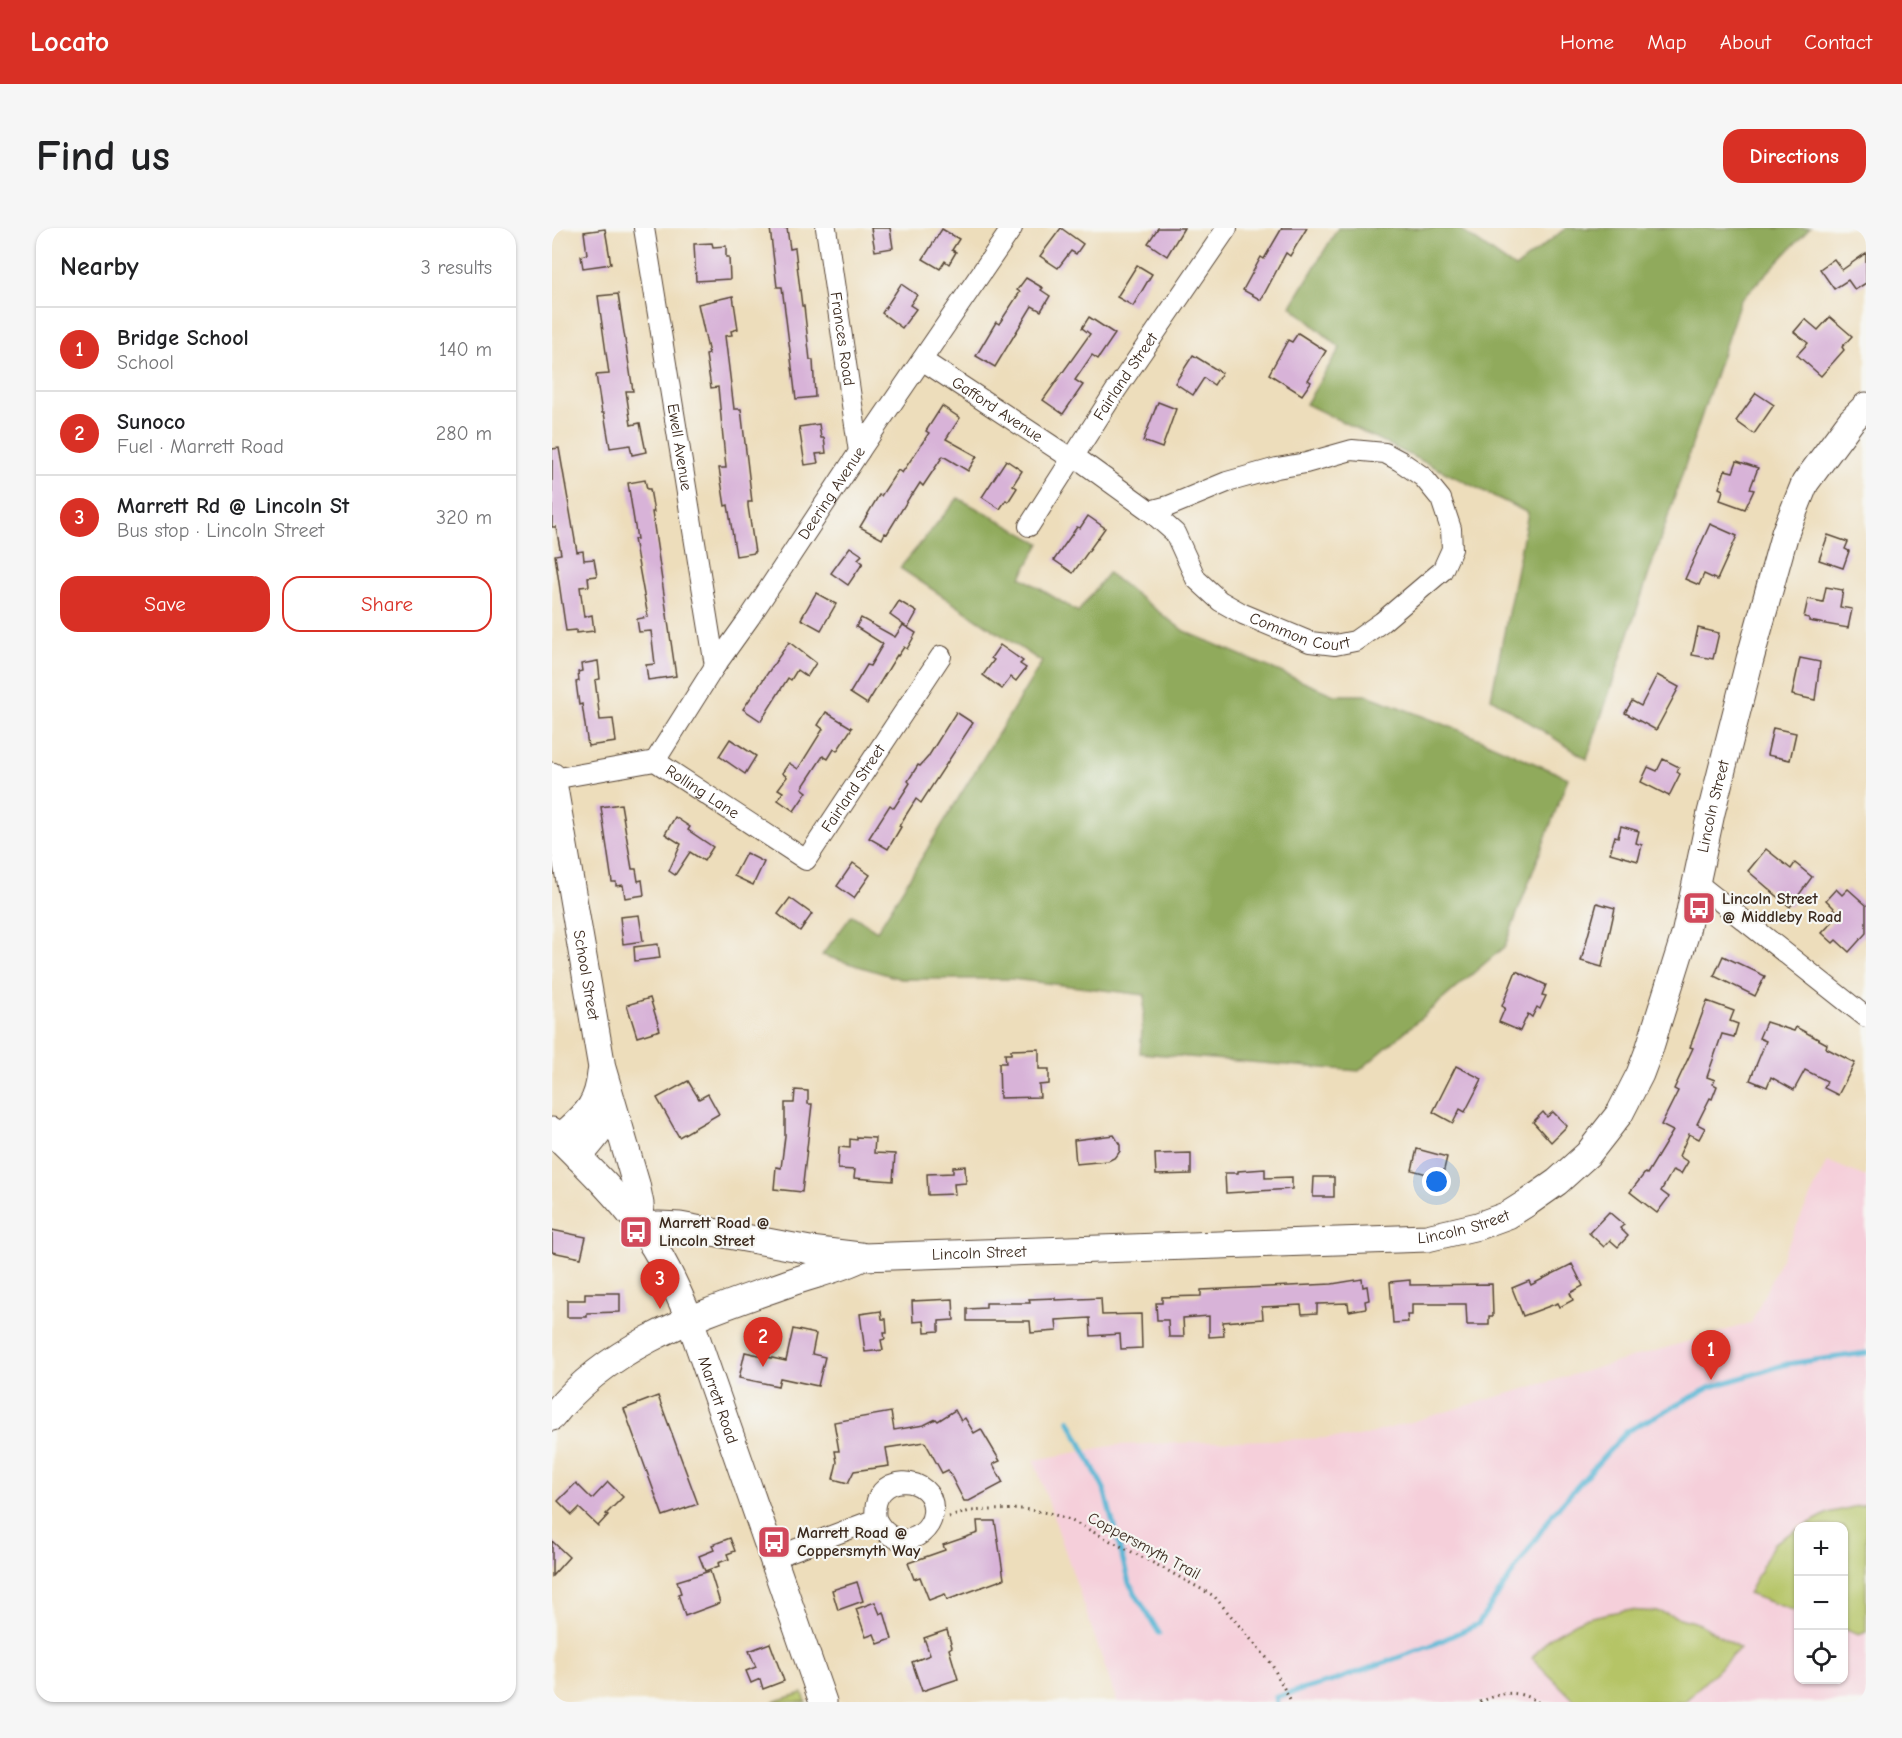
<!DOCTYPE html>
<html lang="en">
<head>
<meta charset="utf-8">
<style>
  body { margin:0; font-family:"Comic Neue",sans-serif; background:#f6f6f6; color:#202124 }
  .controls { position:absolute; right:18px; bottom:18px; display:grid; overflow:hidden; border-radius:12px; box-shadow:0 2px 4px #0004 }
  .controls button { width:54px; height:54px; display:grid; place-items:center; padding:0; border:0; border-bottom:2px solid #e0e0e0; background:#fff; color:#202124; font:30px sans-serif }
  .you { position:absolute; left:885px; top:954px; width:21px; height:21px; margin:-15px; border:4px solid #fff; border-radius:50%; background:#1a73e8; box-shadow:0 0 0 9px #1a73e833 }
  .badge { display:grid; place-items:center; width:39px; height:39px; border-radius:50%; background:#d93025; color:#fff; font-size:20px; font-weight:700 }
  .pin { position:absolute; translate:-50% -50px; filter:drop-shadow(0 2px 3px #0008) }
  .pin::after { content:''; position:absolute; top:32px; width:21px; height:18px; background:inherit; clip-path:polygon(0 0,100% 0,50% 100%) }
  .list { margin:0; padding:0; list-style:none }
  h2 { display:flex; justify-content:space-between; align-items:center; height:78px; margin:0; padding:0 24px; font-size:26px }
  h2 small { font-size:20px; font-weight:400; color:#757577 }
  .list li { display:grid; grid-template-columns:39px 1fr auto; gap:18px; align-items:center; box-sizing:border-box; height:84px; padding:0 24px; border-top:2px solid #e0e0e0 }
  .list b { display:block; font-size:22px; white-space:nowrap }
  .list p { margin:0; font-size:20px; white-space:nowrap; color:#757577 }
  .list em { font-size:20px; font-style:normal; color:#757577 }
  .actions { display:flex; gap:12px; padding:18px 24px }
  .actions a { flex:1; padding:14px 0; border:2px solid #d93025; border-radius:18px; text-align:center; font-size:21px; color:#d93025 }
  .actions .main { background:#d93025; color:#fff }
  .icon { flex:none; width:33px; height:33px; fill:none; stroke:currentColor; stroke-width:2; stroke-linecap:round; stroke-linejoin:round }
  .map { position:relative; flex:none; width:1314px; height:1474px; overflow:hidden; border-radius:18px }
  header { display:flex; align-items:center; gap:36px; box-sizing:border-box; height:84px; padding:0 30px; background:#d93025; color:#fff }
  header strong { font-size:28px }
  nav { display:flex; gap:33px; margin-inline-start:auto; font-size:21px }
  .intro { display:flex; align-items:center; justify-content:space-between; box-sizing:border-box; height:144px; padding:0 36px }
  h1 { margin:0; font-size:42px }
  .button { padding:15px 27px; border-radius:18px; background:#d93025; color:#fff; font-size:21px; font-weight:700 }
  main { display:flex; gap:36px; padding:0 36px }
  aside { flex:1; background:#fff; border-radius:18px; box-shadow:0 2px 4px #0004 }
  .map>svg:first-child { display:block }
</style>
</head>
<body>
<header>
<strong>Locato</strong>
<nav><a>Home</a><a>Map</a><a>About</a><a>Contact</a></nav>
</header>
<div class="intro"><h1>Find us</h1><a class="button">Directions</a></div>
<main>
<aside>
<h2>Nearby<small>3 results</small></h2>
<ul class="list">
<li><span class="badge">1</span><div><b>Bridge School</b><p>School</p></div><em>140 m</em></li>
<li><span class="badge">2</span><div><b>Sunoco</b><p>Fuel · Marrett Road</p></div><em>280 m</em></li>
<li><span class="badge">3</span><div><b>Marrett Rd @ Lincoln St</b><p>Bus stop · Lincoln Street</p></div><em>320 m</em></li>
</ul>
<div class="actions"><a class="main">Save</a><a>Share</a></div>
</aside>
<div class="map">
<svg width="1314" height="1474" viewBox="0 0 1314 1474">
  <rect width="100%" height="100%" fill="#f6f6f2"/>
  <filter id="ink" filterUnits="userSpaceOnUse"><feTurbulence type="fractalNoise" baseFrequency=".0167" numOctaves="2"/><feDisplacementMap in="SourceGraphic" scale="12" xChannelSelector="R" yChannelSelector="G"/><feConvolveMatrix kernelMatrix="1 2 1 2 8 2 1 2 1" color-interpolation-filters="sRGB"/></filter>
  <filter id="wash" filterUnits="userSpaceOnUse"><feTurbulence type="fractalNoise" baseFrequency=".008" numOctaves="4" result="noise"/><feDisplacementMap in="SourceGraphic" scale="24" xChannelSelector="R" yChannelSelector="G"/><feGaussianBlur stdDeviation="1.35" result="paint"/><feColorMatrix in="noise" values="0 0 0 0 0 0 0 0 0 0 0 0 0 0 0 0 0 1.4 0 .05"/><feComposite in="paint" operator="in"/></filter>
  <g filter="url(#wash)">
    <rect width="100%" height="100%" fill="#edddbb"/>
    <path fill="#f5cfda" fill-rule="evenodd" d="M1275,933L1314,949V1474H565L482,1232L564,1217L807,1209L1199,1095ZM1246,1298H1292V1452H1246Z"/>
    <g fill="#b5c466" stroke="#787742" stroke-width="1.5">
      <polygon points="1314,1276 1314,1404 1307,1407 1292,1401 1292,1298 1252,1298 1276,1285"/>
      <polygon points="1246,1301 1246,1384 1196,1366 1222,1315"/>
      <polygon points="1073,1382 1108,1384 1148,1396 1188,1420 1132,1474 1024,1474 980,1430 997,1410 1030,1391"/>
      <polygon points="251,1465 254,1474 220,1474"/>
    </g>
    <g fill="#90aa5b" stroke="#666a3c" stroke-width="1.5">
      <polygon points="786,0 906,0 963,40 1014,0 1258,0 1188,73 1035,531 939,470 976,285 754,176 788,120 739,78"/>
      <polygon points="406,270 488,315 469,349 526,384 556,345 632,403 782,467 815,467 907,502 1016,550 953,718 807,843 588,825 593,767 460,751 349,751 270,727 300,687 325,703 490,434 348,340"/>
    </g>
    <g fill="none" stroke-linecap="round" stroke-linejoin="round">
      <g stroke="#55b5d4" stroke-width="5">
        <polyline points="517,1192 552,1261 577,1355 607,1405"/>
        <polyline points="725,1474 724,1469 781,1453 878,1418 926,1396 1002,1284 1075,1203 1159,1159 1235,1136 1314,1125"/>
      </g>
    </g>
    <g id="blocks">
      <g fill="#d8b3d8">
        <polygon points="218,0 235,0 238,21 243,20 250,78 252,78 258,132 261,132 263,169 244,171 230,59 225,59"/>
        <polygon points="319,0 338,0 341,20 323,23"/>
        <polygon points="509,0 531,16 524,26 519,23 506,40 488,28"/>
        <polygon points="606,0 632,0 615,28 596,15"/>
        <polygon points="730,0 755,0 738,28 734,25 709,72 691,62 709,29 712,31"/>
        <polygon points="53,1 59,36 31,40 29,28 35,26 32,4"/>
        <polygon points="390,1 407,11 400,22 404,24 397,36 393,33 388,41 371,31"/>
        <polygon points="160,15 161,19 174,18 174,29 177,29 178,51 144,53 142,16"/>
        <polygon points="1314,25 1314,55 1303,62 1296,52 1282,61 1268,41 1282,31 1290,42"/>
        <polygon points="585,37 600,46 581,78 565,69"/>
        <polygon points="474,50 491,60 489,62 498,68 489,83 480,78 443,139 424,128 444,94 447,96 468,64 465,62"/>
        <polygon points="349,56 365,67 358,77 364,81 350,100 330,85"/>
        <polygon points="66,66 81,163 74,163 79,197 88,195 94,224 80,227 78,217 58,220 52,185 50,185 44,147 57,146 46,68"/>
        <polygon points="181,68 186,101 179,103 180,107 173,108 182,181 189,181 200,274 196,274 196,278 203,325 184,328 176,277 173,278 167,240 174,240 166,159 159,160 154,127 157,126 146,76"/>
        <polygon points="537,89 563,106 546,131 540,127 523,152 531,157 511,186 491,172 538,106 530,100"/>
        <polygon points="1278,89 1300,108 1290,119 1292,122 1269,148 1245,127 1256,115 1242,104 1253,91 1266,102"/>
        <polygon points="746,105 774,123 756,152 759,154 750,167 717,146 736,112 740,114"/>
        <polygon points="641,127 670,145 662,157 652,150 641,167 623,155"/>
        <polygon points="1204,165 1222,177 1202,206 1184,193"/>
        <polygon points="606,174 624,181 610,220 591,213"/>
        <polygon points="390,178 408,190 394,211 425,228 416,243 391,228 371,258 368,255 361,266 360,265 335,306 333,305 330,311 308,299 327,267 329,268 346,242 350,245 377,205 374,203"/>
        <polygon points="267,196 269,210 272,210 274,225 264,226 266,235 253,237 247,199"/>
        <polygon points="7,220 25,324 31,323 32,332 42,331 45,348 36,349 37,358 28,359 32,389 40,387 42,403 24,405 24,402 14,403 3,327 9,326 4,299 0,299 0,221"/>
        <polygon points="454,232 470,243 461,257 465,260 456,274 454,272 448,281 430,269"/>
        <polygon points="1185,233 1206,240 1198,261 1202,262 1193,281 1168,272 1171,262 1167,260 1173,242 1181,244"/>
        <polygon points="93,252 95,261 98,261 102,284 100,284 124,448 96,452 94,437 103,436 99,403 87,404 85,391 96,389 82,311 85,311 76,255"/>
        <polygon points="536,288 553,300 521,345 502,332 525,299 528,300"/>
        <polygon points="1158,296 1185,308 1165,352 1152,346 1147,357 1133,351"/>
        <polygon points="1276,307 1296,314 1293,321 1297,323 1291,340 1267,332"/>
        <polygon points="298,319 310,327 306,331 311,335 296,357 279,345"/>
        <polygon points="1274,359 1291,362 1288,379 1300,381 1296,400 1257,393 1257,390 1252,389 1256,371 1271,374"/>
        <polygon points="264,365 284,376 269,402 249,391"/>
        <polygon points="347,373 365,384 356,400 364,405 355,421 352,419 346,428 345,427 315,476 298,465 315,437 318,438 331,416 304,399 309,390 343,409 351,397 356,400 338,387"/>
        <polygon points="1146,400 1167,405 1161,431 1140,427"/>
        <polygon points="237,414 264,435 255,449 245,442 239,452 236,450 209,493 191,481"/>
        <polygon points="448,417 471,433 468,436 474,440 464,453 459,449 450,461 431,447 442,432 439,430"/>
        <polygon points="1248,430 1268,434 1263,472 1240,467"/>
        <polygon points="46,433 48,451 43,452 48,492 61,491 64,514 36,518 30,476 27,477 24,454 27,453 26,444 30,443 29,436"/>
        <polygon points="1105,447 1127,459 1104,502 1073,485 1080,473 1089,478"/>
        <polygon points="274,484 300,500 285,523 282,521 276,531 271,528 250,560 255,564 242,583 226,572 231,564 226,561 235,549 230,545 237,535 246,541 271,501 266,497"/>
        <polygon points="404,484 421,495 369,575 364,571 347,598 349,599 336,621 317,610 338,577 342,580 358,555 356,553 366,537 368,538 376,529"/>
        <polygon points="1221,500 1244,505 1238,532 1215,527"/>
        <polygon points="178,511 204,528 193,546 167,528"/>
        <polygon points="1111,531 1127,539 1125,544 1128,546 1117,568 1089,554 1096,539 1105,543"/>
        <polygon points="69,576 80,641 84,641 86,653 90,652 92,667 73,670 71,657 64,658 64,654 60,654 49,579"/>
        <polygon points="123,589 138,599 136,602 161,619 152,633 138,624 123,647 117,643 129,616 113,606"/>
        <polygon points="1069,598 1087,603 1084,615 1090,617 1086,633 1058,625 1063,608 1066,609"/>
        <polygon points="1214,621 1239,641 1243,635 1260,649 1238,679 1196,643"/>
        <polygon points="194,625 212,634 201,657 182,648"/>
        <polygon points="301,635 318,647 302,670 285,658"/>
        <polygon points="1284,661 1290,667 1296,661 1314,677 1314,705 1297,724 1284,712 1281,715 1270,705 1286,688 1282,685 1284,682 1274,672"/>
        <polygon points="238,670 260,686 248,703 226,686"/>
        <polygon points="1045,675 1063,680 1050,739 1029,733"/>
        <polygon points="87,687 91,713 71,716 68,689"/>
        <polygon points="106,716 108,730 83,733 82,719"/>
        <polygon points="1171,728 1213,748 1203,768 1162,748"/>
        <polygon points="964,743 994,757 990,767 994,768 988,781 985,779 980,789 976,786 968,803 947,794 953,780 950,778"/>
        <polygon points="98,770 108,802 85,809 75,777"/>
        <polygon points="1155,773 1182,783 1178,793 1186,796 1182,809 1170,806 1155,849 1163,852 1161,856 1165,858 1160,871 1158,870 1145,896 1153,900 1147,911 1137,906 1127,928 1136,934 1129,946 1121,942 1109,963 1117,969 1105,985 1078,964 1093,945 1095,946 1121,903 1109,897 1126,863 1122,861 1141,820 1138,819"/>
        <polygon points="1214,794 1242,803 1244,799 1275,816 1274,820 1303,835 1286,867 1272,860 1275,853 1253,842 1242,862 1219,849 1215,859 1198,852 1214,813 1207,810"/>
        <polygon points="487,821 487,841 497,841 497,856 487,857 488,869 448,870 447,835 454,835 453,826 459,826 459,822"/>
        <polygon points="904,838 930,851 913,884 908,881 901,895 881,884"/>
        <polygon points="136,853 147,871 156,866 167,886 127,909 105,870"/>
        <polygon points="243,862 256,863 256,876 260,876 250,964 222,961 224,939 229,940 233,908 233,875 242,875"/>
        <polygon points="991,884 995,889 1001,884 1015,898 999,914 981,894"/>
        <polygon points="562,907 568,917 568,923 564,929 556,933 524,936 522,912"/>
        <polygon points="305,909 323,910 322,925 343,926 341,953 302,950 303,942 286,941 287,919 298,920 298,911 305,912"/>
        <polygon points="865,921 895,929 890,950 860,942"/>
        <polygon points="639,925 639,946 604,947 603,926"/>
        <polygon points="413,938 414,955 402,956 403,966 376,967 375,946 401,945 401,939"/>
        <polygon points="713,941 713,950 740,949 740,961 674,965 673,945 686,945 686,943"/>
        <polygon points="762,949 782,949 782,969 761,969"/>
        <polygon points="1057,984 1072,997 1068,1000 1076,1008 1066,1019 1058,1012 1052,1019 1037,1005"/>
        <polygon points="0,1002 34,1009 29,1030 0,1024"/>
        <polygon points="1020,1036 1031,1058 1018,1065 1021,1072 1008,1079 1006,1075 971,1088 960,1060 977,1053 979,1057"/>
        <polygon points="810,1051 811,1059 815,1058 817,1072 813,1073 814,1080 797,1083 796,1075 765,1076 765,1085 750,1086 749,1077 710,1079 711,1091 671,1094 672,1108 657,1109 657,1088 631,1090 632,1109 617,1109 616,1092 605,1092 604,1075 610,1075 610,1069 649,1068 649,1062 780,1056"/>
        <polygon points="858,1052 858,1057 940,1056 941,1088 937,1088 937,1097 915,1097 914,1076 860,1076 860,1087 855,1087 856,1094 841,1095 838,1054"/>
        <polygon points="33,1065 68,1065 68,1084 35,1085 35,1089 15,1089 15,1072 33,1072"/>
        <polygon points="503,1070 503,1072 549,1070 550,1087 589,1086 590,1120 569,1121 568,1106 539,1108 538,1090 504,1092 505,1103 479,1105 478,1093 415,1093 415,1081 434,1080 434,1075 478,1075 477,1071"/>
        <polygon points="401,1071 402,1092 387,1093 387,1103 373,1104 372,1093 361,1094 360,1073"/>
        <polygon points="329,1083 330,1091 334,1091 335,1105 332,1105 333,1111 329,1112 331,1122 313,1124 308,1086"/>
        <polygon points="241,1101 264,1106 260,1126 273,1129 266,1158 228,1150 226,1158 187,1150 193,1124 234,1133"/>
        <polygon points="106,1168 146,1276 111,1288 72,1181"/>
        <polygon points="403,1182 409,1193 413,1190 422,1205 429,1201 448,1233 441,1236 451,1255 417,1273 412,1273 396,1242 390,1245 373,1214 334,1220 337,1238 302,1243 296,1255 281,1251 285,1234 283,1223 287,1223 282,1194 339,1184 342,1202 372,1197 384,1191 386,1193"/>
        <polygon points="56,1254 71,1269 54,1286 56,1287 46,1298 27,1280 20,1287 6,1273 24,1255 40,1271"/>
        <polygon points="425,1293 443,1293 452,1351 395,1372 393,1366 377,1372 368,1349 362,1351 356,1335 393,1322 391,1317 426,1305"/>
        <polygon points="178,1310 183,1323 175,1326 177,1331 166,1335 167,1338 153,1343 147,1328 162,1322 160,1317"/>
        <polygon points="0,1313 17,1329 0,1348"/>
        <polygon points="158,1343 168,1375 133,1388 126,1366 129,1365 125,1353"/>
        <polygon points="305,1354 311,1373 286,1382 280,1362"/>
        <polygon points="323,1374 328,1386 332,1384 340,1411 326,1416 322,1406 314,1409 304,1381"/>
        <polygon points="395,1402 400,1419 397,1421 406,1451 370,1463 360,1434 378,1427 372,1410"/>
        <polygon points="218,1415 232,1453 211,1461 208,1451 199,1455 194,1443 204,1439 197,1423"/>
      </g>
    </g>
  </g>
  <g filter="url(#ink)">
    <use href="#blocks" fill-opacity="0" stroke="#564536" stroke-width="1.5"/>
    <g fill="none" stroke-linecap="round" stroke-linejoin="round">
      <defs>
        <g id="street">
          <path id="s1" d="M92,0L163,438"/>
          <path id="s2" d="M274,0L307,224"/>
          <path id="s3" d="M370,132L520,231"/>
          <path id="s4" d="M522,228L598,283L623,305L644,351L668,373L691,386L758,414L783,417L803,413L830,394L890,343L900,321L899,301L889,271L871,249L848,233L833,225L800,222L754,235L725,240L675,254L617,278L598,283"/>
          <path id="s5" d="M477,298L564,162L675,0"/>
          <path id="s6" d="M103,533L163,438L198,389L311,218L460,0"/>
          <path id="s7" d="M1,551L103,533L254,632L389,428"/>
          <polyline points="1145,655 1314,789"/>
          <path d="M221,1330L324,1291C316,1242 385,1244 381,1285C380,1293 376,1300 370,1305C352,1319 333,1309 324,1291"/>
        </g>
        <g id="secondary">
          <path id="s8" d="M0,548L50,840L84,956L88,976L89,999L107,997L128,998L258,1022L308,1028"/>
          <path id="s9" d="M0,903C31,934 62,963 88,998C109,1026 124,1059 138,1092L271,1474"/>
          <path d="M7,911C32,888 46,880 49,845"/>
          <path d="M26,929C42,911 55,898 59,873"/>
          <path id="s10" d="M0,1189C58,1114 151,1086 237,1055C262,1046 288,1041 311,1029L875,1010L926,998L956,987L975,975L1005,954L1036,926L1068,885L1088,846L1097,822L1133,707L1159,585L1198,431L1233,305L1253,255L1299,193L1314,178"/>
        </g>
      </defs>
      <use href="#street" stroke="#564536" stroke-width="22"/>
      <use href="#secondary" stroke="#564536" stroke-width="29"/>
      <g stroke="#564536" stroke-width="3" stroke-dasharray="1.5 4.5" stroke-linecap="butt">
        <polyline points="397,1289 418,1283 439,1282 471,1281 497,1285 518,1292 609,1339 662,1368 719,1435 739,1474"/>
        <path d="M928,1474C951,1464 963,1461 986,1474"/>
      </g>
      <use href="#street" stroke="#fff" stroke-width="20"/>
      <use href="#secondary" stroke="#fff" stroke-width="27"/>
    </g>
  </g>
  <defs>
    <symbol id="bus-square" viewBox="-11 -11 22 22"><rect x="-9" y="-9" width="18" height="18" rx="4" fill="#d1495b" stroke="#f6f6f2"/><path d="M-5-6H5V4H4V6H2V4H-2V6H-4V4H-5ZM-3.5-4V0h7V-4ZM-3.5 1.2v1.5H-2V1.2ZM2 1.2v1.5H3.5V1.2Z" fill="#fff"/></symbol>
  </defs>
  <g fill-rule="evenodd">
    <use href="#bus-square" x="1128" y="661" width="38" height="38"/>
    <use href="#bus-square" x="65" y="985" width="38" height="38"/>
    <use href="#bus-square" x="203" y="1295" width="38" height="38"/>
  </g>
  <g text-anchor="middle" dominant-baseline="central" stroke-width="4.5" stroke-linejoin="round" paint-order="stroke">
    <g font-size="16" fill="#3b2a1e" stroke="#f6f6f2">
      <text stroke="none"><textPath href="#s2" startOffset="112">Frances Road</textPath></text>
      <text stroke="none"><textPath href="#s5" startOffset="178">Fairland Street</textPath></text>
      <text stroke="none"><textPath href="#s3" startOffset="90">Gafford Avenue</textPath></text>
      <text stroke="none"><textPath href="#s1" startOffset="222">Ewell Avenue</textPath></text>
      <text stroke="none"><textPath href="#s6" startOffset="321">Deering Avenue</textPath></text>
      <text stroke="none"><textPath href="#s4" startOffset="297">Common Court</textPath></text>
      <text stroke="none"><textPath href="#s7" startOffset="370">Fairland Street</textPath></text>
      <text stroke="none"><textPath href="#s7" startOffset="160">Rolling Lane</textPath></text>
      <text stroke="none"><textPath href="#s10" startOffset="1478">Lincoln Street</textPath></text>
      <text stroke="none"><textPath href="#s8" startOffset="202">School Street</textPath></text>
      <text stroke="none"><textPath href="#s10" startOffset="957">Lincoln Street</textPath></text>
      <text stroke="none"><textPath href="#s10" startOffset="471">Lincoln Street</textPath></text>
      <text stroke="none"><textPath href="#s9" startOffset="321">Marrett Road</textPath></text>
      <text transform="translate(592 1318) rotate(28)">Coppersmyth Trail</text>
    </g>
    <g font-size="16" font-weight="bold" fill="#3b2a1e" stroke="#f6f6f2" text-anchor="start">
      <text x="1170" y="671">Lincoln Street<tspan x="1170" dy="18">@ Middleby Road</tspan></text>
      <text x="107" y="995">Marrett Road @<tspan x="107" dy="18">Lincoln Street</tspan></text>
      <text x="245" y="1305">Marrett Road @<tspan x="245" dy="18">Coppersmyth Way</tspan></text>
    </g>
  </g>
</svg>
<div class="controls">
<button>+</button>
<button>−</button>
<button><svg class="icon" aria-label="locate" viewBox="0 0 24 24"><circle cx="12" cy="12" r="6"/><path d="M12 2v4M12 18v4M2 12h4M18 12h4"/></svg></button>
</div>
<div class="you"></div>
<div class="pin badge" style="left:1159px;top:1152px">1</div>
<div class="pin badge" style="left:211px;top:1139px">2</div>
<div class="pin badge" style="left:108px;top:1081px">3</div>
</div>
</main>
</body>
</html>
